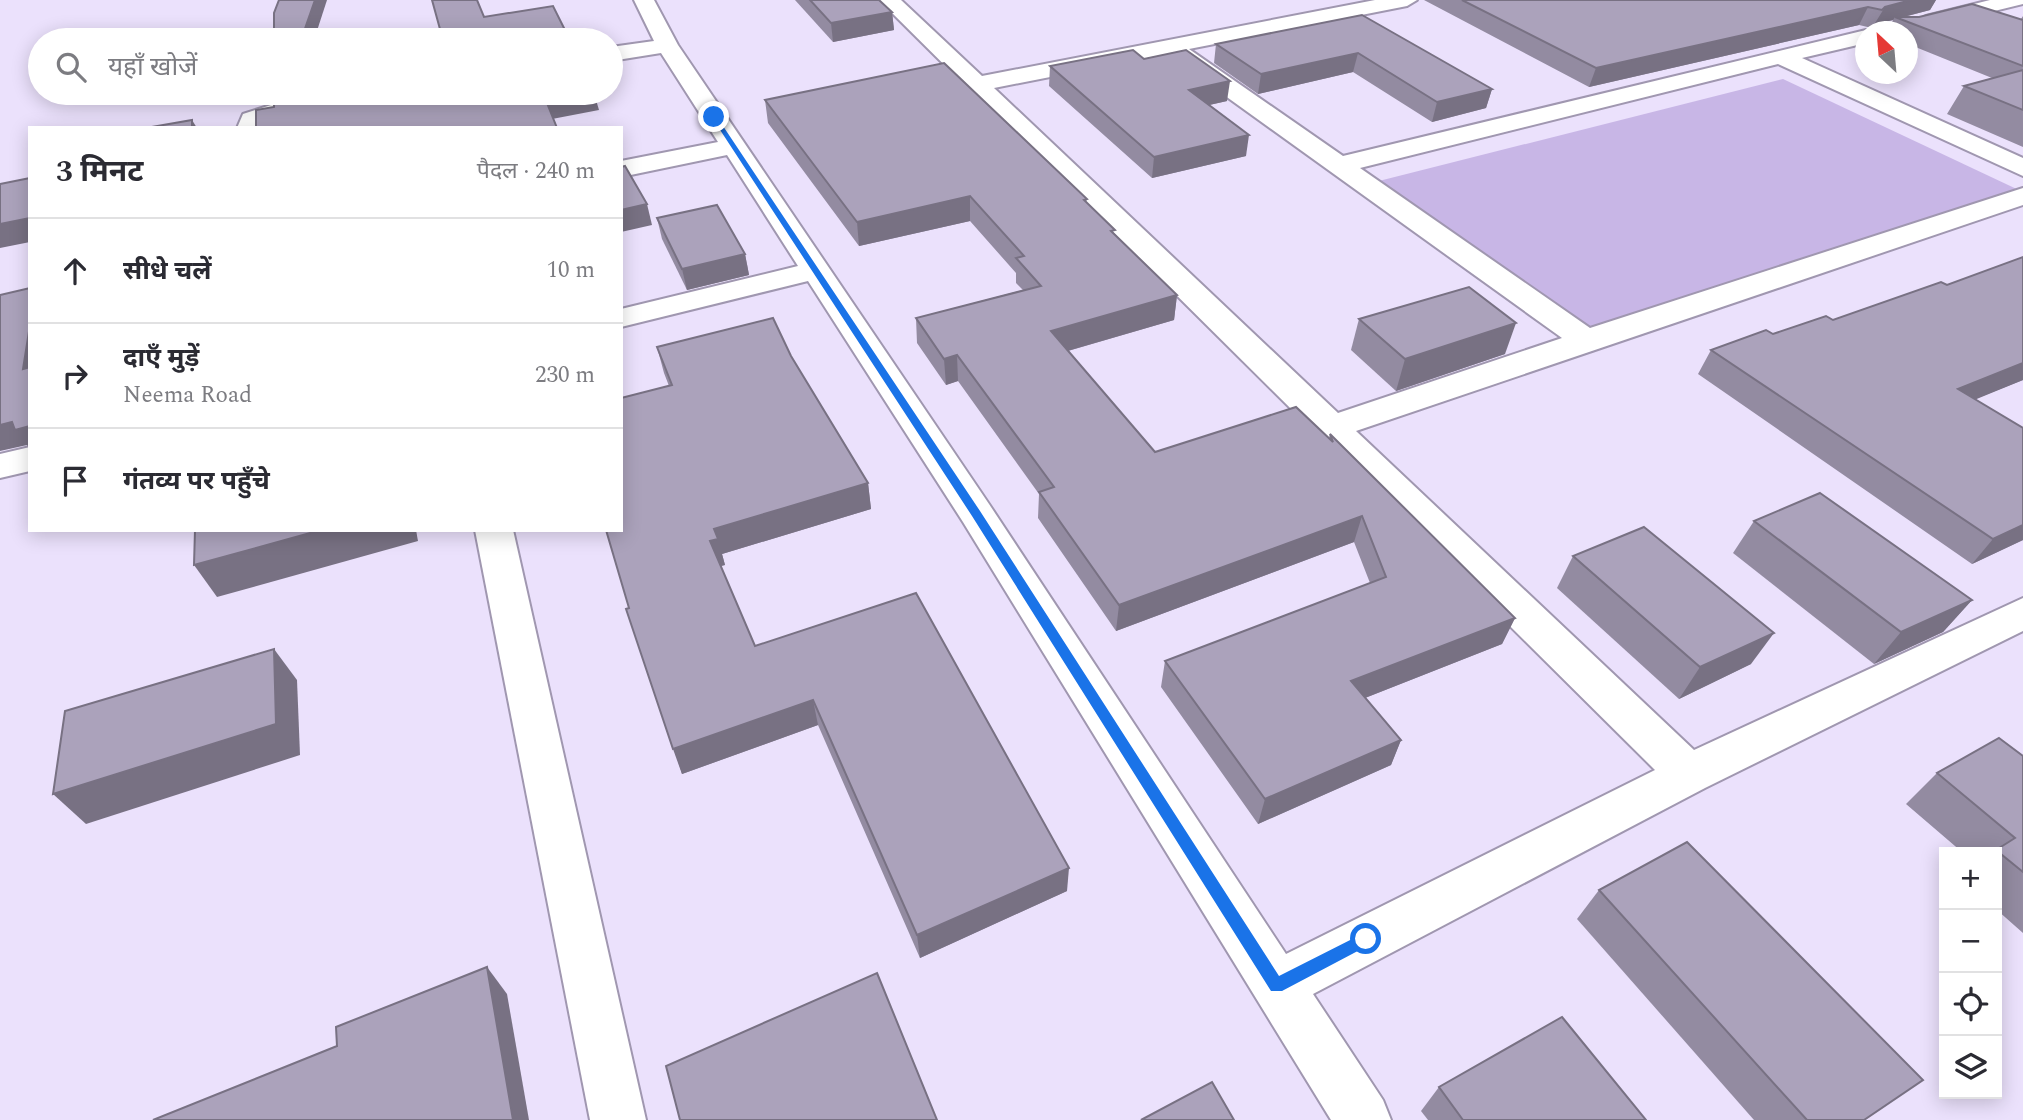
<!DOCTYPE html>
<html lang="hi">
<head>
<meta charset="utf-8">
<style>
  body { margin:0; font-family:Spectral,"Noto Sans Devanagari",serif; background:#f7f7f7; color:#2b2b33 }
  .controls { position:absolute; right:21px; bottom:21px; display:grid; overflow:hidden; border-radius:0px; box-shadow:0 4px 18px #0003 }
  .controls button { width:63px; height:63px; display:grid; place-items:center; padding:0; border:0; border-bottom:2px solid #e1e1e2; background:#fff; color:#2b2b33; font:35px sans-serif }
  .compass { position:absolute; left:1855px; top:21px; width:63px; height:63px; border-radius:50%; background:#fff; box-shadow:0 4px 18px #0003; rotate:334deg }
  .stop { position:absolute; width:21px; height:21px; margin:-16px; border:5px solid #1a73e8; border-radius:50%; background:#fff }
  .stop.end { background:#1a73e8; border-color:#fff; box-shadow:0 2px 7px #0008 }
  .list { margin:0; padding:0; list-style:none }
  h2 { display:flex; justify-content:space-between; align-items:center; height:91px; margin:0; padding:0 28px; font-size:30px }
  h2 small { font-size:23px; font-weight:400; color:#7c7c81 }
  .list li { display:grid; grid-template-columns:46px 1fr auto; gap:21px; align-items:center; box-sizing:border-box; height:105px; padding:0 28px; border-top:2px solid #e1e1e2 }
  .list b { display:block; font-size:26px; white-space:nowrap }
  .list p { margin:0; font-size:23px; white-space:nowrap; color:#7c7c81 }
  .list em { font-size:23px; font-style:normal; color:#7c7c81 }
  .icon { flex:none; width:38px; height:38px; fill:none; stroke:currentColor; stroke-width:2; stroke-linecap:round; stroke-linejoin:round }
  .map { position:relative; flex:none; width:2023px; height:1120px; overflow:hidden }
  .search { position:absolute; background:#fff; box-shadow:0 4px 18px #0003; left:28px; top:28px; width:595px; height:77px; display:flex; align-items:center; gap:18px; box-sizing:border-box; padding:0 24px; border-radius:38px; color:#7c7c81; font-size:26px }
  .panel { position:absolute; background:#fff; box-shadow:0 4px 18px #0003; left:28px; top:126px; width:595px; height:406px; border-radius:0px }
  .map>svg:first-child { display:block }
</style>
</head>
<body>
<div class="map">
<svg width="2023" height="1120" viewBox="0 0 2023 1120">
  <rect width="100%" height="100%" fill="#ebe1fc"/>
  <polygon fill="#c8b6e6" points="1783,79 2023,192 1579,334 1371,183"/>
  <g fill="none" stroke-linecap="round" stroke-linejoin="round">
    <defs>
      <g id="minor">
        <path d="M634,0H654L678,45L989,504L1286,954L1655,770L879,0H901L982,76L1375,0H1417L1407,6L1189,49L1343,156L1866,30L1874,31L1866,32V43L1802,58L2023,158V176L1778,64L1360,168L1590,328L2023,188V205L1356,431L1694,750L2023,598V631L1705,788L1313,994L1383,1100L1391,1120H1331L963,522L808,281L621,327V309L798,266L727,155L621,177V161L718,142L661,53L611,61V47L654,41ZM1167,54L1562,338L1338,413L994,88Z"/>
        <polygon points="1990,0 2023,0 2023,4 1933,26 1922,20 1926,16"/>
        <polygon points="343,93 395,93 391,98 383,100 276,118 263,123 261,128 237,128 243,114 271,105"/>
        <polygon points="30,447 30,471 0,478 0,454"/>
        <polygon points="475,530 513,530 646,1120 590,1120"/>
      </g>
    </defs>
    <use href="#minor" stroke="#a097b0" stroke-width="4"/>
    <use href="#minor" fill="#fff" fill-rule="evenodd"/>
  </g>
  <g fill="#938ba1">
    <polygon points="795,0 879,0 892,12 894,30 833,42"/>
    <polygon points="1424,0 1936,0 1930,10 1904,17 2021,19 2023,16 2023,147 1947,114 1964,86 1992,78 1908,44 1908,32 1887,32 1893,20 1875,24 1872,28 1859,25 1589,87"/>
    <polygon points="1362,15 1492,89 1486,108 1432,122 1353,72 1258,94 1214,63 1216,44"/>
    <polygon points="1144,59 1227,101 1209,105 1246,156 1152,178 1049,86 1050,66"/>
    <polygon points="765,100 1087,199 1086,202 1115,234 1177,295 1174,320 1068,351 1155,452 1329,438 1330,434 1515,618 1502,644 1365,698 1401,740 1391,765 1258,824 1161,687 1165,661 1370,583 1354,542 1116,631 1038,518 1039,494 958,381 946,385 917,343 916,318 1023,290 1016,283 1016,273 970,221 859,246 768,123"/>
    <polygon points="657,218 745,254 749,275 687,290 662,239"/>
    <polygon points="2023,257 2023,380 1975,399 2023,428 2023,540 1972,564 1698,374 1711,350 1833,320 1947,285"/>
    <polygon points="1359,319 1505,354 1396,391 1351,350"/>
    <polygon points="657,347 791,356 868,483 871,509 722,554 725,565 720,566 755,646 1067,891 920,958 818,725 682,774 629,608 669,386 664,373"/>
    <polygon points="1754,521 1972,600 1943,632 1874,664 1733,553"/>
    <polygon points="1573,556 1751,664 1679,699 1557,588"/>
    <polygon points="2023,756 2023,933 1997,910 1997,852 1962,852 1906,804 1937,773"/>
    <polygon points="1599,890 1864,1120 1754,1120 1577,919"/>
    <polygon points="1439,1087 1646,1120 1428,1120 1421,1111"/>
  </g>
  <g fill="#787183">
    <polygon points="315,0 327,0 314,40 301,40"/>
    <polygon points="1911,0 1936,0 1930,10 1899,18 1895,17 1893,20 1875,24 1872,28 1885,7"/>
    <polygon points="1868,7 1859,25 1589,87 1596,68"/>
    <polygon points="892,12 894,30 833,42 831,23"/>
    <polygon points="1358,53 1353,72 1258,94 1261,74"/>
    <polygon points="1230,81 1227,101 1187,110 1189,90"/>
    <polygon points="1492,89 1486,108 1432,122 1437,102"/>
    <polygon points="279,93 338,93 283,100"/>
    <polygon points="575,93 594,93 599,110 552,119 545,98"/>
    <polygon points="192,120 197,128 192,128"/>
    <polygon points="1249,135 1246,156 1152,178 1154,157"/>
    <polygon points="970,196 970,221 859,246 857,222"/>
    <polygon points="647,204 652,225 621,232 621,210"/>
    <polygon points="30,218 30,242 0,248 0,224"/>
    <polygon points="745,254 749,275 687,290 682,269"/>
    <polygon points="1177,295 1174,320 1050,356 1051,331"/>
    <polygon points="1516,323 1505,354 1396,391 1405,359"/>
    <polygon points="30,325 30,378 23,369"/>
    <polygon points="957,355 958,381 946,385 944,359"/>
    <polygon points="2023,363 2023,380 1940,414 1958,389"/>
    <polygon points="12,422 30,426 30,449 27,445 0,451 0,425"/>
    <polygon points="868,483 871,509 722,554 725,565 717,567 710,541 714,529"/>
    <polygon points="1362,516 1354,542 1116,631 1119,605"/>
    <polygon points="2023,525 2023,540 1972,564 1993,539"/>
    <polygon points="321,530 416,530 418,541 217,597 194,565"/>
    <polygon points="1972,600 1943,632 1874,664 1901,632"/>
    <polygon points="1515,618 1502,644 1342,707 1351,681"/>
    <polygon points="1774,633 1751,664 1679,699 1700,667"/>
    <polygon points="274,649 297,680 300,755 86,824 53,794"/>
    <polygon points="813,700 818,725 682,774 673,749"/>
    <polygon points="1401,740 1391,765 1258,824 1265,799"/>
    <polygon points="1069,868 1067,891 920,958 917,935"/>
    <polygon points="487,967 507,994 529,1120 513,1120"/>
  </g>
  <g fill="#aba2bb" stroke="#787183" stroke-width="2">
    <polygon points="279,0 315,0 301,40 274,40 274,13"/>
    <polygon points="432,0 477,0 484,17 553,6 570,40 443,40"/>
    <polygon points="810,0 879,0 892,12 831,23"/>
    <polygon points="1462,0 1911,0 1885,7 1882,10 1868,7 1596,68"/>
    <polygon points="1972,4 2023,20 2023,66 1895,17 1919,17"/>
    <polygon points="1362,15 1492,89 1437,102 1358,53 1261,74 1216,44"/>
    <polygon points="1133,50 1144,59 1186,50 1230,81 1189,90 1249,135 1154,157 1050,66"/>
    <polygon points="944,63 1087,199 1084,200 1115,230 1111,231 1177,295 1051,331 1155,452 1296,407 1333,442 1330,434 1515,618 1351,681 1401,740 1265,799 1165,661 1386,577 1362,516 1119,605 1039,492 1054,487 957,355 944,359 916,318 1041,286 1016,258 1024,256 970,196 857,222 765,100"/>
    <polygon points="2023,70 2023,110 1964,86"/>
    <polygon points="310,93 349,93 349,94 370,93 370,94 380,93 575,93 545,98 557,128 256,128 256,110 274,107 274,99"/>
    <polygon points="192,120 192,128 146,128"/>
    <polygon points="625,166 647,204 621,210 621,167"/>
    <polygon points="30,178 30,218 0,224 0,184"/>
    <polygon points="717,205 745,254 682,269 657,218"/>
    <polygon points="2023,257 2023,363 1958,389 2023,428 2023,525 1993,539 1711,350 1766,330 1773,334 1826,316 1833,320 1941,282 1947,285"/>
    <polygon points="1469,287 1516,323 1405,359 1359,319"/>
    <polygon points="30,288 30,325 23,369 30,367 30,426 15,430 12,422 0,425 0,295"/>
    <polygon points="773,318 791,356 868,483 714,529 718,539 710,541 755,646 916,593 1069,868 917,935 813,700 673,749 626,609 629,608 606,530 621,530 621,398 672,385 657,347"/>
    <polygon points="1820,493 1972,600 1901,632 1754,521"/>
    <polygon points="1644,527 1774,633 1700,667 1573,556"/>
    <polygon points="195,530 321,530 194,565"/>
    <polygon points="274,649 276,724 53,794 65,711"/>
    <polygon points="1999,738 2023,756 2023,872 1996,850 2015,838 1937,773"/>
    <polygon points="1687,842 1923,1080 1864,1120 1807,1120 1599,890"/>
    <polygon points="487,967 513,1120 153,1120 337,1046 336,1027"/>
    <polygon points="877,973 937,1120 680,1120 666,1066"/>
    <polygon points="1562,1017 1646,1120 1463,1120 1439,1087"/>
    <polygon points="1212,1082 1234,1120 1141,1120"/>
  </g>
  <polygon fill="#1a73e8" points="711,116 717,117 980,511 1279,976 1366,932 1371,934 1371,944 1282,991 1271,991 972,516"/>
</svg>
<div class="controls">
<button>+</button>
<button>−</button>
<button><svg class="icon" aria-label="locate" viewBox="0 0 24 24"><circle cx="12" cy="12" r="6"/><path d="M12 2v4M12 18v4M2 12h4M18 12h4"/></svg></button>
<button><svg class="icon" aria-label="layers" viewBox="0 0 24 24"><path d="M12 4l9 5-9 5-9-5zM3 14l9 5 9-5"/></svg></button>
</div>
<svg class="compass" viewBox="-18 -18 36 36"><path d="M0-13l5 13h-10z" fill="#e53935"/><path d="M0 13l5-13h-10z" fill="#7c7c81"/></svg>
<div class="stop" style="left:1366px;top:939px"></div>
<div class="stop end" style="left:714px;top:117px"></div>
<div class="search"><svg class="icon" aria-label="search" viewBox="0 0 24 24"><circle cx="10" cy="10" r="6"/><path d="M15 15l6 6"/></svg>यहाँ खोजें</div>
<section class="panel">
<h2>3 मिनट<small>पैदल · 240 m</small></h2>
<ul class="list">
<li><svg class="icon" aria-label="ahead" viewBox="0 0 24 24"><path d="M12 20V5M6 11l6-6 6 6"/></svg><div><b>सीधे चलें</b></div><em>10 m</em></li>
<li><svg class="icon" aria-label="right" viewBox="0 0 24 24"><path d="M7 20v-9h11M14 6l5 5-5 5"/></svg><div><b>दाएँ मुड़ें</b><p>Neema Road</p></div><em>230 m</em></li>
<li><svg class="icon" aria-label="arrive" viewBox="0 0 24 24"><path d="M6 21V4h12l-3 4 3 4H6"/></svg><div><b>गंतव्य पर पहुँचे</b></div></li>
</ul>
</section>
</div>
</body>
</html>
